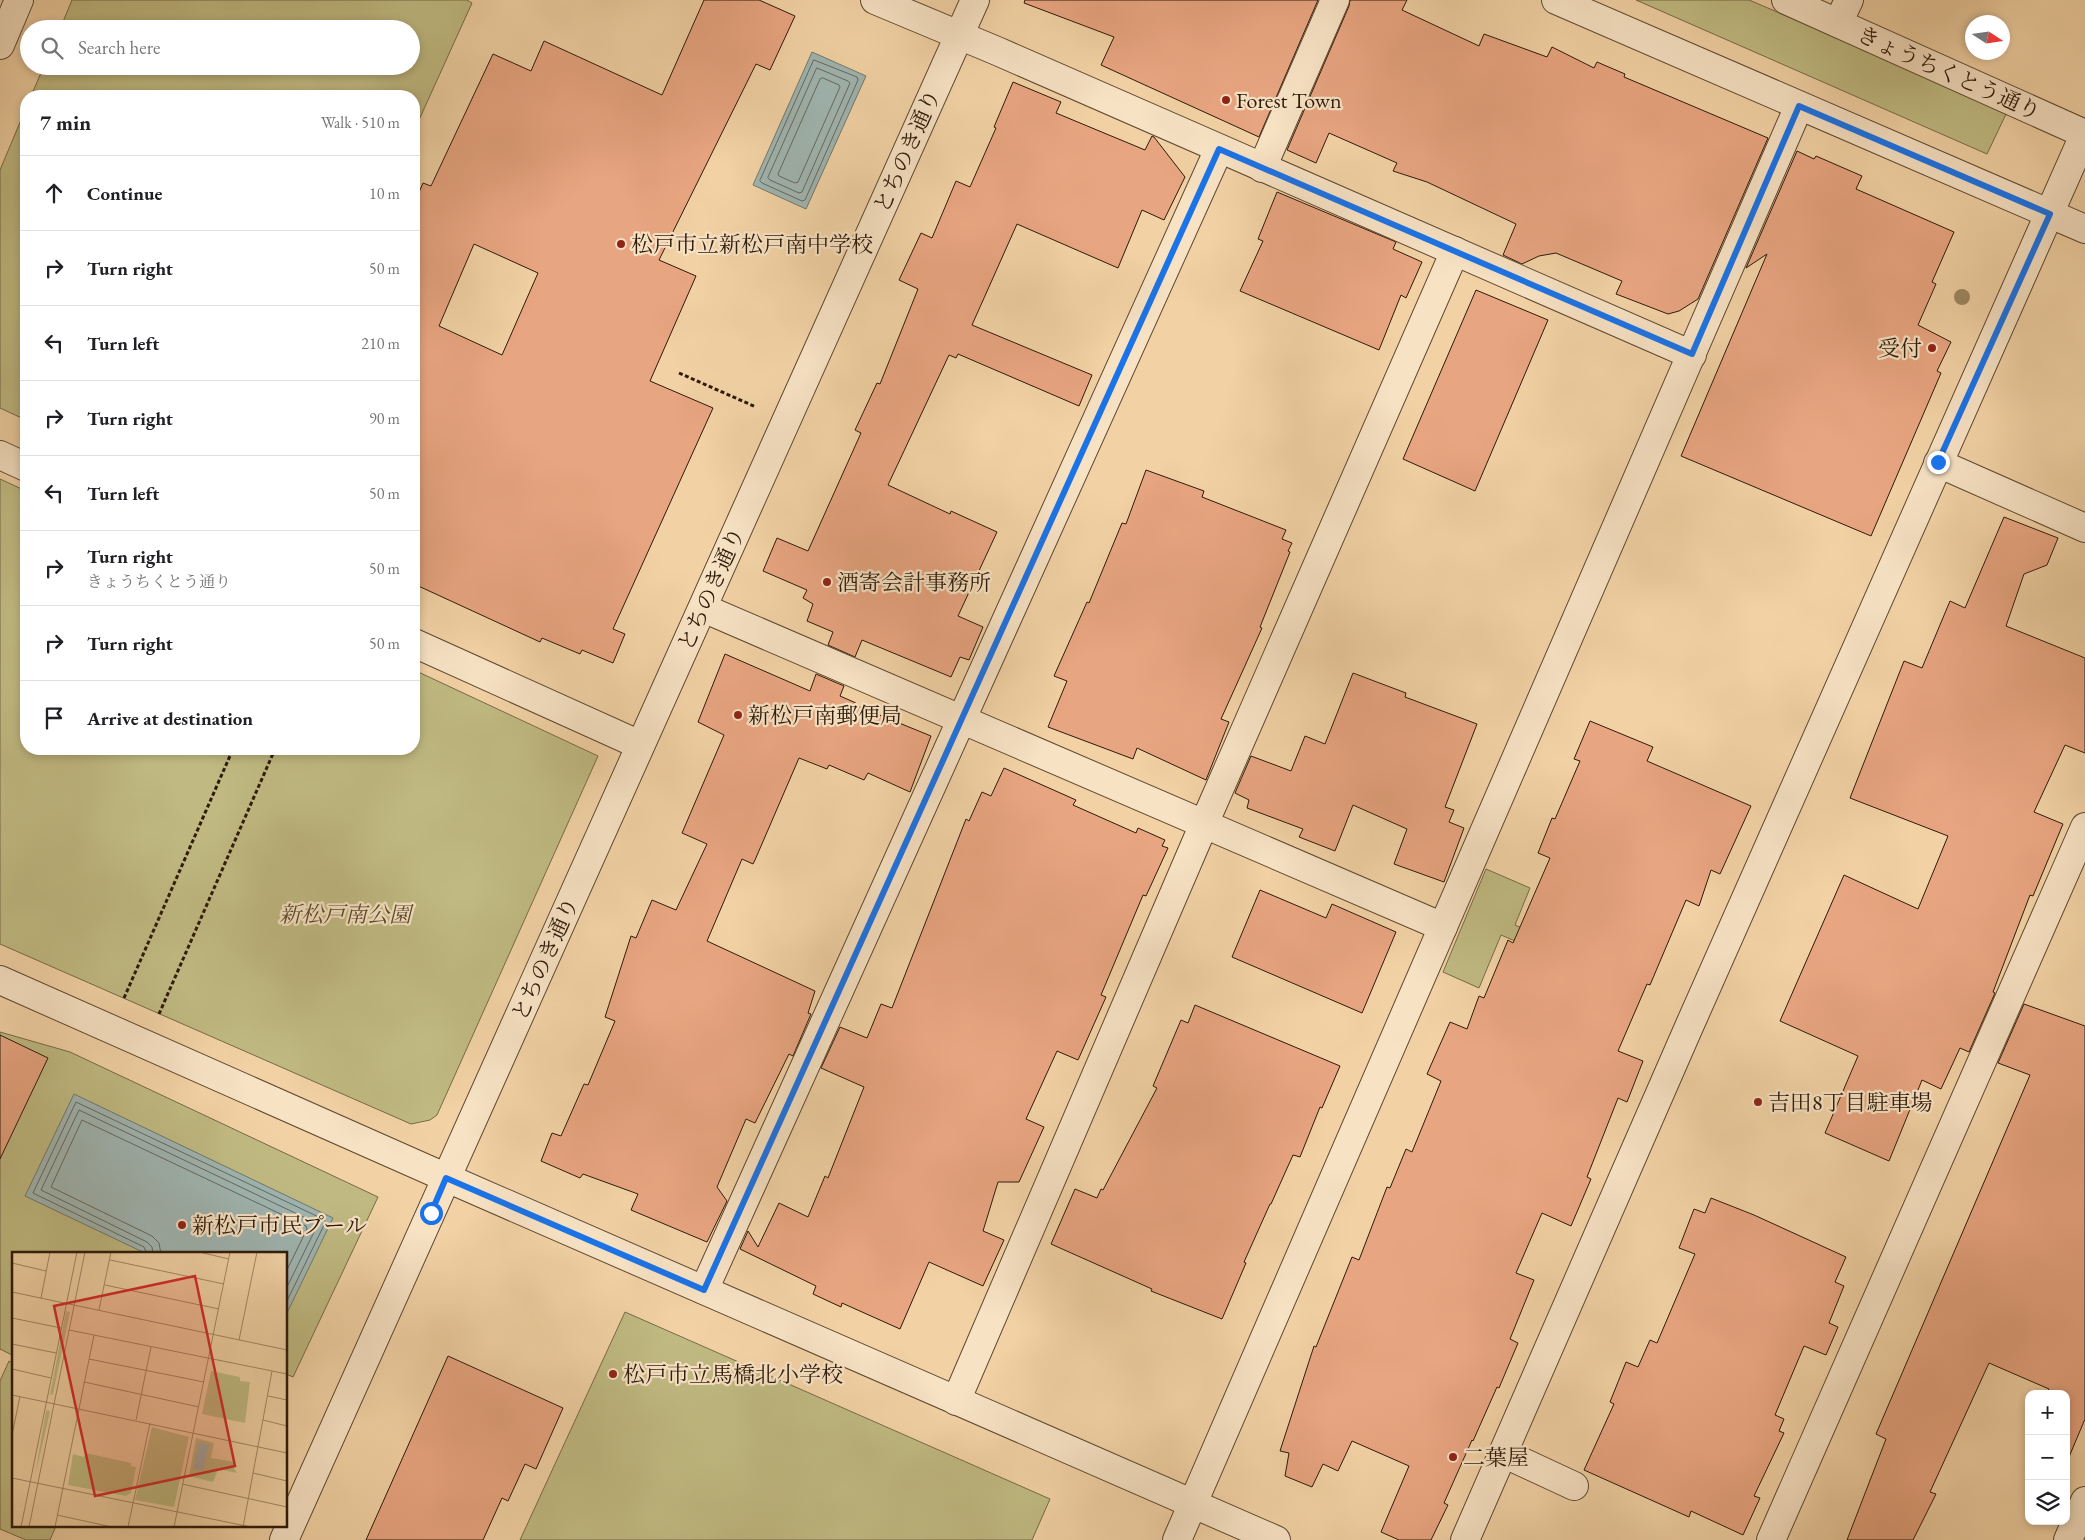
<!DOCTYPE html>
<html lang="en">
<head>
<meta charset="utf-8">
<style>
  body { margin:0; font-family:"EB Garamond","Noto Serif JP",serif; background:#f6f6f6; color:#202124 }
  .controls { position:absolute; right:15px; bottom:15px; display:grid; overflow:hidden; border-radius:10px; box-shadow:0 2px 8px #0003 }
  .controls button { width:45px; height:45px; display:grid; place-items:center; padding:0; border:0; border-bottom:1px solid #e0e0e0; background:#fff; color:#202124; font:25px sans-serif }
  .compass { position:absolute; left:1965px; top:15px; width:45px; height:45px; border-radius:50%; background:#fff; box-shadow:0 2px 8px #0003; rotate:102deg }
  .stop { position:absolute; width:15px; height:15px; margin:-11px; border:4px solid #1a73e8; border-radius:50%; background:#fff }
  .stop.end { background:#1a73e8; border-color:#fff; box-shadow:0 1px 5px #0008 }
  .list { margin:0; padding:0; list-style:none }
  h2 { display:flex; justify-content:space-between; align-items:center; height:65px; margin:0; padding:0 20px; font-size:21px }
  h2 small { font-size:16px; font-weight:400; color:#757577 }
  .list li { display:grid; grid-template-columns:32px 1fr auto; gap:15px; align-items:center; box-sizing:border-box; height:75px; padding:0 20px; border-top:1px solid #e0e0e0 }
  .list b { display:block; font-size:19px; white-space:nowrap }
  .list p { margin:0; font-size:16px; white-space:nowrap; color:#757577 }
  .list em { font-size:16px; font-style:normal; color:#757577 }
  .icon { flex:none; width:28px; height:28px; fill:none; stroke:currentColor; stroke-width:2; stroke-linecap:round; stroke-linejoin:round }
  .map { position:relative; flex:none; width:2085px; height:1540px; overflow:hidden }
  .search { position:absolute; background:#fff; box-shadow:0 2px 8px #0003; left:20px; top:20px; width:400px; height:55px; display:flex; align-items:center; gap:12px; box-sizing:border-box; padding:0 18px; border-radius:28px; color:#757577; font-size:19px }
  .panel { position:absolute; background:#fff; box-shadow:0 2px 8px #0003; left:20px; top:90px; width:400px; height:665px; border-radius:20px }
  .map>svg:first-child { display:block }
</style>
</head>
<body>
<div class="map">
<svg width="2085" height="1540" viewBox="0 0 2085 1540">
  <rect width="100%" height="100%" fill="#f2d2a5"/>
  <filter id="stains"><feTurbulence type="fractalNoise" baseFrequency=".004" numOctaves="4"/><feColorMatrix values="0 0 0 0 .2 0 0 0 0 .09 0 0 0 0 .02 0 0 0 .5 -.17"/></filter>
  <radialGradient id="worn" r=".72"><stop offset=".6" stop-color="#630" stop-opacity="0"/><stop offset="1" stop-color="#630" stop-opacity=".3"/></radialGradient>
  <g fill="#c0ba82" stroke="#766a46">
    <polygon points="72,0 467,0 472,3 414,131 414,96 31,96 44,66 411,66 411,29 60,29"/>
    <polygon points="1636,0 1749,0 1956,88 2007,112 1987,154"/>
    <polygon points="26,108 26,420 0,408 0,170"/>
    <polygon points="0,479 26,491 26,749 414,749 414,670 598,756 437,1115 430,1120 411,1124 0,944"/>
    <polygon points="1486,869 1530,888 1515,925 1569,948 1553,957 1501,935 1479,988 1443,972"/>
    <polygon points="0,1032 70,1052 378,1197 293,1377 286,1374 286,1254 14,1254 14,1356 0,1349"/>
    <polygon points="625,1312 1050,1499 1032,1540 520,1540"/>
    <polygon points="9,1361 14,1364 14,1526 56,1526 50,1540 26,1540 0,1529 0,1381"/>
  </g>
  <g fill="#9fb5b1" stroke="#71776e">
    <polygon points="812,52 866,76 806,209 753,185"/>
    <polygon points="74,1094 333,1218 286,1315 286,1254 147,1254 25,1196"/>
  </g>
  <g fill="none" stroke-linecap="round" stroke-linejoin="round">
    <g stroke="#66685d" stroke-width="1">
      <polygon points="814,60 857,77 858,80 805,200 802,201 762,183 760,181"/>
      <polygon points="817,68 848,81 850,83 802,192 799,193 770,180 768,178"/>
      <polygon points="823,78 839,85 840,87 798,182 795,183 779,176 778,174 820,79"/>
      <polyline points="147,1254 144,1247 33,1193 76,1102 325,1220 325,1223 286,1303"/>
      <polyline points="153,1254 152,1247 147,1242 41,1190 79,1110 316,1223 317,1226 286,1289"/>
      <polyline points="161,1254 159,1243 152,1236 51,1187 82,1120 306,1226 307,1229 286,1272"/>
    </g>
  </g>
  <g fill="#e8a581" stroke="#2d1a09" fill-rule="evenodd">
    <path d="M704,0H759L795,16L770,70L756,64L659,260L696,276L650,381L713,408L613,629L625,634L613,663L582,650L580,654L542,638L540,642L414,584V204L423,183L431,186L493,54L531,71L544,41L662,95ZM474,244L538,273L502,355L439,326Z"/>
    <polygon points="1025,0 1318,0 1259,137 1101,65 1114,37 1024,3"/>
    <polygon points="1350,0 1407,0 1402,10 1479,46 1484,34 1547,57 1552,47 1594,68 1597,62 1625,74 1624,77 1768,138 1698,299 1679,311 1668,314 1616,294 1622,281 1556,253 1539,256 1522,264 1503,255 1516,224 1427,182 1393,171 1397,163 1329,133 1316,163 1287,150 1349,6"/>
    <polygon points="1013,82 1061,102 1056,113 1145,150 1152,136 1154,137 1185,177 1164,220 1142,210 1118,268 1017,224 972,325 1092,375 1079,406 958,354 956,358 949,355 888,485 950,514 951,511 997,532 958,616 983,627 969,660 960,657 951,677 862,640 855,657 828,645 833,632 807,621 813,604 803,598 807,590 763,571 777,538 808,551 861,433 855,430 877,383 880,384 918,289 899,280 921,233 932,238 956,181 970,187 996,128 994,127"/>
    <polygon points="1797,151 1814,159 1816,156 1862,176 1856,189 1954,232 1932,282 1936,284 1918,325 1951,342 1937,371 1941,373 1871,536 1681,456 1767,254 1746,268"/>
    <polygon points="1277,192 1396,242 1393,249 1422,262 1406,298 1401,295 1379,350 1240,291 1263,241 1258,239"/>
    <polygon points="1476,290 1548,320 1475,491 1403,459"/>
    <polygon points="1146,470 1204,491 1202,497 1286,530 1282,539 1292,543 1288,551 1290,552 1260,627 1262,628 1221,719 1229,722 1206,780 1137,748 1133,759 1048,727 1067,681 1054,676 1087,602 1089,603 1122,523 1126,524"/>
    <polygon points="2004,517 2058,538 2047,565 2024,574 2006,626 2085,658 2085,753 2065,745 2034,812 2063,824 2033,896 2030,895 1993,992 1995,993 1969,1052 1960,1048 1941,1089 1922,1080 1889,1161 1825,1133 1858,1056 1780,1021 1844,875 1918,909 1948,836 1850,798 1904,661 1922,668 1950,601 1965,608"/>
    <polygon points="725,654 810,691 816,674 844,686 840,696 856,703 855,705 931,736 910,792 868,773 864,780 829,765 827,769 799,758 755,860 753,864 742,859 707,941 815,991 808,1013 811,1014 793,1056 789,1054 755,1123 746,1119 717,1187 727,1201 707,1242 631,1210 638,1194 583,1174 580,1178 541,1161 552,1133 561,1136 584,1084 588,1085 615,1021 605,1017 631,936 636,938 652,900 676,910 707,844 682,833 724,735 698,722"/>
    <polygon points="1353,673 1406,693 1405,697 1477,724 1445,807 1454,810 1449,822 1464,828 1444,882 1394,864 1407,829 1353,805 1335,851 1299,837 1303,829 1247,808 1249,800 1235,793 1251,756 1291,771 1305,736 1325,744"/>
    <polygon points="1590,721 1653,747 1647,761 1751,806 1720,874 1711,870 1699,906 1686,900 1650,985 1647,984 1618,1051 1643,1061 1627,1102 1618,1098 1587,1177 1591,1179 1571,1226 1542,1213 1516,1273 1534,1280 1510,1339 1518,1343 1499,1388 1497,1387 1473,1441 1472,1440 1444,1503 1448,1505 1431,1540 1399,1540 1381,1532 1409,1466 1352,1441 1338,1471 1323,1464 1312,1487 1285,1476 1289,1453 1280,1451 1314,1346 1316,1347 1352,1257 1359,1260 1387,1187 1390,1188 1406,1149 1412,1152 1441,1081 1427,1074 1450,1022 1467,1029 1479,996 1484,998 1508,940 1513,943 1550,858 1538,853 1552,818 1555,819 1580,761 1574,759"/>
    <polygon points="1004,768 1076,800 1073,805 1136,833 1138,828 1165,840 1162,846 1168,848 1146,896 1143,895 1101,995 1106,997 1078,1060 1057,1051 1026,1119 1044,1127 1019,1182 998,1182 983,1231 1004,1240 983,1286 929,1262 900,1329 842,1303 841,1307 813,1294 816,1286 740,1249 748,1231 758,1247 779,1203 808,1217 825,1176 828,1178 864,1087 821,1068 840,1027 867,1038 881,1004 892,1008 966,819 969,821 982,792 991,796"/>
    <polygon points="1260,890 1326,918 1332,904 1396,932 1362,1013 1232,957"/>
    <polygon points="2024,1004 2085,1026 2085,1419 2066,1464 2066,1394 2047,1394 2049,1389 1989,1363 1930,1492 1936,1494 1913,1540 1847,1540 1886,1439 1876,1434 2030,1075 1998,1063"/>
    <polygon points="1195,1005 1340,1066 1322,1108 1320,1107 1300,1157 1293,1155 1271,1204 1270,1204 1244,1262 1246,1263 1222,1319 1151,1291 1152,1289 1051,1244 1075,1189 1097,1198 1101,1189 1103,1190 1157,1088 1153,1086 1181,1020 1188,1023"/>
    <polygon points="0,1035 48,1058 0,1159"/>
    <polygon points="1711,1198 1754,1215 1846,1257 1835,1282 1844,1286 1829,1323 1838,1327 1826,1355 1804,1346 1775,1415 1784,1419 1779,1431 1784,1433 1754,1496 1760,1498 1743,1535 1691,1511 1689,1517 1584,1470 1614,1404 1610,1402 1626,1362 1638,1367 1650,1340 1657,1343 1695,1254 1679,1248 1694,1209 1705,1213"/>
    <polygon points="448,1356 563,1408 536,1469 525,1464 508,1501 502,1498 483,1540 366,1540"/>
  </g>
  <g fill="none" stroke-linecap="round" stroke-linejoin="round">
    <defs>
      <g id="minor">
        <polyline points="875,0 997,51 1692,355"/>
        <polyline points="1556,0 2085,229"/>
        <polyline points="1786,0 2085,134"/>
        <polyline points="1838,23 1849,0"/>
        <polyline points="0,45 19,0"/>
        <polyline points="1262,168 1335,0"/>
        <polyline points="0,455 26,467"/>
        <polyline points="1938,463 2085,528"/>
        <polyline points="703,608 1443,927"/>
        <polyline points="414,643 640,745"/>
        <polyline points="0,980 447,1178 1276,1540"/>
        <polyline points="704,1290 1219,149"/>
        <polyline points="956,1401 1204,824 1455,251"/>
        <polyline points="1503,1453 1574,1486"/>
        <polyline points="284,1540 975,0"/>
        <polyline points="1177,1540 1799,106"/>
        <polyline points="1465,1540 1688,1029 2085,133"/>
        <polyline points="1771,1540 2085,827"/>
        <polyline points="2068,1540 2085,1501"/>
      </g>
    </defs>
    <use href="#minor" stroke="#5e4830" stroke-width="30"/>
    <g stroke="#2d1a09" stroke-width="3" stroke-dasharray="4 2.5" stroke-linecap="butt">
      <polyline points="679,373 756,407"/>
      <polyline points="124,998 233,749"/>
      <polyline points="159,1014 275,749"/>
    </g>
    <use href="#minor" stroke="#f7e2c4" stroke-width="28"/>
  </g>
  <circle fill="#9e8763" cx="1962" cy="297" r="8"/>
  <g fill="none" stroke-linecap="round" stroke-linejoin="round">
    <polyline stroke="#1a73e8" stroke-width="6" points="431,1213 446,1178 704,1290 1219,149 1692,354 1799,106 2050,214 1938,462"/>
  </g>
  <g fill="#8f2418" stroke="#f7e2c4" stroke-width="2">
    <circle cx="1226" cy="100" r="5"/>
    <circle cx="621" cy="244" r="5"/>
    <circle cx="1932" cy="348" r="5"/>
    <circle cx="827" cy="582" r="5"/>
    <circle cx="738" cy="715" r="5"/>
    <circle cx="1758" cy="1102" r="5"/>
    <circle cx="182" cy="1225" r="5"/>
    <circle cx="613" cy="1374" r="5"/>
    <circle cx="1453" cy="1457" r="5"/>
  </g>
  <g text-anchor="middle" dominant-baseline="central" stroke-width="4.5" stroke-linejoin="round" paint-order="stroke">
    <g font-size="22" fill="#2d1a09" stroke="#f7e2c4">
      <text transform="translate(1949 73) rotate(24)">きょうちくとう通り</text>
      <text transform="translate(907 151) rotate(-66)">とちのき通り</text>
      <text transform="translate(711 589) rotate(-66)">とちのき通り</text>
      <text transform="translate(545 959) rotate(-66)">とちのき通り</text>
    </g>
    <g font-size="22" fill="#2d1a09" stroke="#f7e2c4" text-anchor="start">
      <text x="1236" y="100">Forest Town</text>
      <text x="631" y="244">松戸市立新松戸南中学校</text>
      <text x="1922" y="348" text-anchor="end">受付</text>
      <text x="837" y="582">酒寄会計事務所</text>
      <text x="748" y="715">新松戸南郵便局</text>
      <text x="1768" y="1102">吉田8丁目駐車場</text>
      <text x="192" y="1225">新松戸市民プール</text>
      <text x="623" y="1374">松戸市立馬橋北小学校</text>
      <text x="1463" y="1457">二葉屋</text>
    </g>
    <g font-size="22" font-style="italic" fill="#594a2d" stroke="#f7e2c4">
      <text x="345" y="914">新松戸南公園</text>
    </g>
  </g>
  <g transform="translate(12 1252)">
    <rect width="275" height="275" fill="#f2d2a5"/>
    <path d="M54,59L58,60L41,142L38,143ZM199,119L228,125V129L238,130L233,171L190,162ZM36,158L38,160L23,224L34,159ZM140,175L177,185L162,255L123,248ZM184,186L202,191L199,206L223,210L222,217L225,221L206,217L201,230L177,224ZM74,201L119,211V214L124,215L119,241L114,244L56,233L61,202L72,205Z" fill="#c0ba82"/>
    <path d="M187,190L197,193L191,219L181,216Z" fill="#9fb5b1"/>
    <path fill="none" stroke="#a38867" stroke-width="1" d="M187,0L217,7M98,8L212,32M0,11L34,19M93,33L207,57M0,40L275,98M29,46L38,0M87,58L99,0M0,66L49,76M57,78L275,122M227,88L245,0M0,92L44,101M77,107L192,130M0,117L39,126M72,130L187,155M0,143L275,201M256,144L275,148M124,168L139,95M251,168L275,174M0,183L8,144M241,221L275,229M0,226L239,275M170,232L275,255M45,263L100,275M9,275L65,0M17,275L73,0M43,275L82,83M116,275L138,171M162,275L218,0M231,275L260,119"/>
    <path fill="#d62828" fill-opacity="0.15" stroke="#d62828" stroke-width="2.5" d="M183,24L223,214L83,244L42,54Z"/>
    <rect width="275" height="275" fill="none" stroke="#2d1a09" stroke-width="2.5"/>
  </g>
  <rect width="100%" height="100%" filter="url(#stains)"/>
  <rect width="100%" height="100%" fill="url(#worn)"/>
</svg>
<div class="controls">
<button>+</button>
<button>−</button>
<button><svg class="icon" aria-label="layers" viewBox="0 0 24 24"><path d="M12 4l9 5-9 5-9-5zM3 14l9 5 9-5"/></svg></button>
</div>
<svg class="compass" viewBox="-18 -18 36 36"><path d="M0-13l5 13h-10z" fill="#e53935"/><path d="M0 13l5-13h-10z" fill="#757577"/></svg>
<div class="stop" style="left:431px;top:1213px"></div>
<div class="stop end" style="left:1938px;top:462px"></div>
<div class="search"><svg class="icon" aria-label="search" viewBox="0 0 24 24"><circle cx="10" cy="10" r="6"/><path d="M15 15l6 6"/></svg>Search here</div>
<section class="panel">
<h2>7 min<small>Walk · 510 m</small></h2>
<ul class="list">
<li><svg class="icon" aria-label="ahead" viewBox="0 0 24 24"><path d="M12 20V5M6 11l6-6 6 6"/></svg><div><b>Continue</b></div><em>10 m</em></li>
<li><svg class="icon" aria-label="right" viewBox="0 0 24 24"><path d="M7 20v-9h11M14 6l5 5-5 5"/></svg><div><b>Turn right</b></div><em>50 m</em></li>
<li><svg class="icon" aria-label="left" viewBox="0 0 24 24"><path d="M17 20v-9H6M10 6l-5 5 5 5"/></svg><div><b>Turn left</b></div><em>210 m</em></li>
<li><svg class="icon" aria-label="right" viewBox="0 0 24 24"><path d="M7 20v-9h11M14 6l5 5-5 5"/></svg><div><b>Turn right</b></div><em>90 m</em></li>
<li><svg class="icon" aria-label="left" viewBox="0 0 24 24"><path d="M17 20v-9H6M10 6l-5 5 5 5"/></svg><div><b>Turn left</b></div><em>50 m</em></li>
<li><svg class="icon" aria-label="right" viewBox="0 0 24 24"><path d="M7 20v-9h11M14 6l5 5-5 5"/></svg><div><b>Turn right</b><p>きょうちくとう通り</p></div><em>50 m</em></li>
<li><svg class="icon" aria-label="right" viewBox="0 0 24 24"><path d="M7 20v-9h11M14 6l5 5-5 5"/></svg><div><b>Turn right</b></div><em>50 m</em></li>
<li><svg class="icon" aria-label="arrive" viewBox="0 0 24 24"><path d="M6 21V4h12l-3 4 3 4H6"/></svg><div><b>Arrive at destination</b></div></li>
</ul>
</section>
</div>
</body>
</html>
